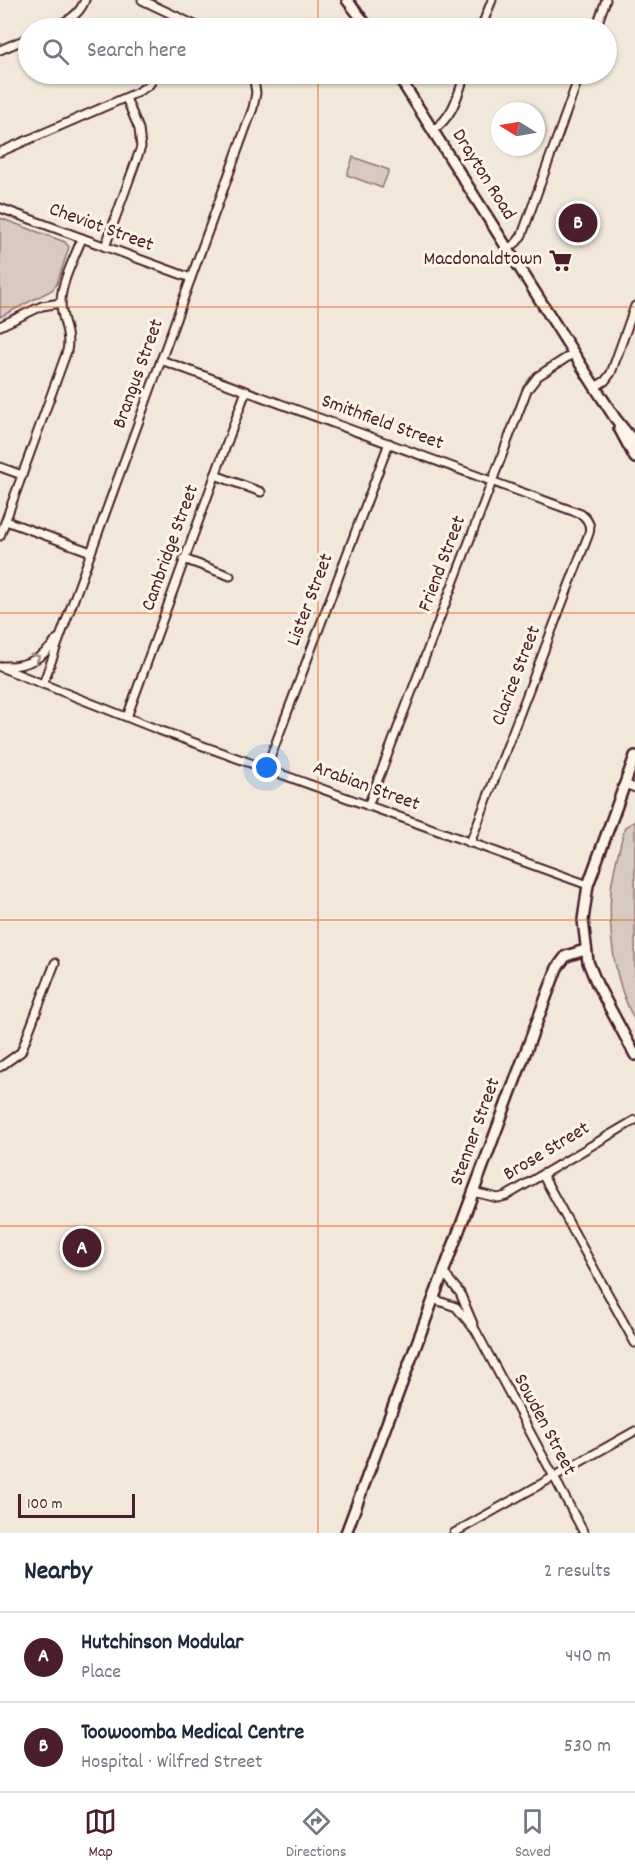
<!DOCTYPE html>
<html lang="en">
<head>
<meta charset="utf-8">
<style>
  body { margin:0; font-family:Dekko,sans-serif; background:#f6f6f7; color:#1f2937 }
  .compass { position:absolute; left:491px; top:102px; width:54px; height:54px; border-radius:50%; background:#fff; box-shadow:0 2px 4px #0004; rotate:281deg }
  .scale { position:absolute; left:18px; bottom:15px; width:117px; box-sizing:border-box; padding-left:6px; border:3px solid #4a1f2b; border-top:0; font-size:16px; line-height:21px; white-space:nowrap; color:#4a1f2b; -webkit-text-stroke:4px #fcf5e5; paint-order:stroke }
  .you { position:absolute; left:267px; top:768px; width:21px; height:21px; margin:-15px; border:4px solid #fff; border-radius:50%; background:#1a73e8; box-shadow:0 0 0 9px #1a73e833 }
  .badge { display:grid; place-items:center; width:39px; height:39px; border-radius:50%; background:#4a1f2b; color:#fff; font-size:20px; font-weight:700 }
  .pin { position:absolute; translate:-50% -50%; border:3px solid #fff; box-shadow:0 2px 6px #0006 }
  .list { margin:0; padding:0; list-style:none }
  h2 { display:flex; justify-content:space-between; align-items:center; height:78px; margin:0; padding:0 24px; font-size:26px }
  h2 small { font-size:20px; font-weight:400; color:#747a83 }
  .list li { display:grid; grid-template-columns:39px 1fr auto; gap:18px; align-items:center; box-sizing:border-box; height:90px; padding:0 24px; border-top:2px solid #e0e1e3 }
  .list b { display:block; font-size:22px; white-space:nowrap }
  .list p { margin:0; font-size:20px; white-space:nowrap; color:#747a83 }
  .list em { font-size:20px; font-style:normal; color:#747a83 }
  .icon { flex:none; width:33px; height:33px; fill:none; stroke:currentColor; stroke-width:2; stroke-linecap:round; stroke-linejoin:round }
  .map { position:relative; flex:none; width:635px; height:1533px; overflow:hidden }
  .search { position:absolute; background:#fff; box-shadow:0 2px 4px #0004; left:18px; right:18px; top:18px; height:66px; display:flex; align-items:center; gap:15px; box-sizing:border-box; padding:0 21px; border-radius:33px; color:#747a83; font-size:22px }
  .sheet { height:258px; background:#fff }
  nav { display:flex; justify-content:space-around; align-items:center; box-sizing:border-box; height:84px; border-top:2px solid #e0e1e3; background:#fff; font-size:16px; color:#747a83 }
  nav a { display:grid; justify-items:center; gap:3px }
  nav .on { color:#4a1f2b }
  .map>svg:first-child { display:block }
</style>
</head>
<body>
<div class="map">
<svg width="635" height="1533" viewBox="0 0 635 1533">
  <rect width="100%" height="100%" fill="#f1e8da"/>
  <filter id="ink" filterUnits="userSpaceOnUse"><feTurbulence type="fractalNoise" baseFrequency=".0167" numOctaves="2"/><feDisplacementMap in="SourceGraphic" scale="12" xChannelSelector="R" yChannelSelector="G"/><feConvolveMatrix kernelMatrix="1 2 1 2 8 2 1 2 1" color-interpolation-filters="sRGB"/></filter>
  <g filter="url(#ink)">
    <g fill="#d8cac0" stroke="#917476" stroke-width="1.5">
      <polygon points="353,157 389,170 382,188 347,175"/>
      <polygon points="0,218 65,242 69,247 57,284 52,290 0,317"/>
      <path d="M635,821V1021C614,983 608,933 611,890C613,869 620,847 625,827Z"/>
    </g>
    <g fill="none" stroke-linecap="round" stroke-linejoin="round">
      <defs>
        <g id="minor">
          <polyline points="142,0 201,28"/>
          <path d="M50,28C66,22 79,16 85,0"/>
          <polyline points="173,28 177,17"/>
          <polyline points="481,28 492,0"/>
          <polyline points="596,28 606,0"/>
          <polyline points="0,50 28,38"/>
          <path d="M433,130C453,117 458,95 465,74"/>
          <polyline points="0,152 136,93 149,85 157,74"/>
          <polyline points="0,208 191,278"/>
          <polyline points="105,247 141,147 139,129 126,98"/>
          <polyline points="508,249 517,242 522,235 580,74"/>
          <polyline points="0,326 42,306 61,303"/>
          <path d="M161,360L581,514C589,520 592,527 588,536L470,843"/>
          <polyline points="595,387 605,381 611,373 635,306"/>
          <polyline points="0,467 22,475"/>
          <polyline points="215,475 261,492"/>
          <polyline points="6,521 91,552"/>
          <path d="M0,536L67,351C71,332 60,318 61,300C62,280 75,257 82,238"/>
          <polyline points="184,559 230,576"/>
          <path d="M3,666C25,667 44,658 57,639"/>
          <polyline points="0,667 159,730 588,885"/>
          <polyline points="43,684 253,108 256,93 253,74"/>
          <polyline points="127,717 246,391"/>
          <polyline points="266,769 389,443"/>
          <polyline points="625,784 635,788"/>
          <polyline points="368,806 527,390 538,376 574,353"/>
          <polyline points="0,1067 21,1052 55,963"/>
          <polyline points="542,1174 635,1343"/>
          <polyline points="473,1192 498,1198 506,1196 635,1120"/>
          <polyline points="443,1272 460,1293 474,1326"/>
          <polyline points="433,1299 456,1307 476,1331 584,1533"/>
          <polyline points="454,1533 635,1431"/>
        </g>
        <g id="secondary">
          <polyline points="347,0 369,28"/>
          <polyline points="397,74 595,387 615,418 635,443"/>
          <polyline points="619,428 635,458"/>
          <polyline points="635,756 588,885 583,920 588,962 597,984 635,1055"/>
          <polyline points="346,1533 557,968 566,956 585,950"/>
        </g>
      </defs>
      <use href="#minor" stroke="#4a1f2b" stroke-width="11"/>
      <use href="#secondary" stroke="#4a1f2b" stroke-width="14"/>
      <use href="#minor" stroke="#fcf5e5" stroke-width="7"/>
      <use href="#secondary" stroke="#fcf5e5" stroke-width="9"/>
    </g>
    <defs><path id="oneway-chevron" d="M-2-3.5L2.5 0L-2 3.5" fill="none" stroke-width="1.6" stroke-linecap="round" stroke-linejoin="round" transform="scale(1.5)"/></defs>
    <use stroke="#a38a88" href="#oneway-chevron" transform="translate(36 658) rotate(-29)"/>
  </g>
  <path fill="none" stroke="#e0560e" stroke-width="1.5" stroke-opacity="0.55" d="M318,0V28M318,74V1533M0,307H635M0,613H635M0,920H635M0,1226H635"/>
  <defs>
    <symbol id="supermarket-bare" viewBox="-9 -9 18 18"><path d="M-6-5.5h2.5l.6 2H6L4.5 2H-2.5L-4.4-4H-6ZM-1.5 3.2a1.3 1.3 0 1 0 .1 0ZM3 3.2a1.3 1.3 0 1 0 .1 0Z" fill="#4a1f2b" stroke="#fcf5e5" stroke-width="2.5" paint-order="stroke"/></symbol>
  </defs>
  <g fill-rule="evenodd">
    <use href="#supermarket-bare" x="544" y="244" width="33" height="33"/>
  </g>
  <g text-anchor="middle" dominant-baseline="central" stroke-width="6" stroke-linejoin="round" paint-order="stroke">
    <g font-size="20" fill="#4a1f2b" stroke="#fcf5e5">
      <text transform="translate(483 175) rotate(58)">Drayton Road</text>
      <text transform="translate(101 228) rotate(20)">Cheviot Street</text>
      <text transform="translate(139 374) rotate(-70)">Brangus Street</text>
      <text transform="translate(382 423) rotate(20)">Smithfield Street</text>
      <text transform="translate(171 548) rotate(-70)">Cambridge Street</text>
      <text transform="translate(443 564) rotate(-69)">Friend Street</text>
      <text transform="translate(311 600) rotate(-69)">Lister Street</text>
      <text transform="translate(517 676) rotate(-69)">Clarice Street</text>
      <text transform="translate(366 787) rotate(20)">Arabian Street</text>
      <text transform="translate(476 1132) rotate(-70)">Stenner Street</text>
      <text transform="translate(547 1152) rotate(-31)">Brose Street</text>
      <text transform="translate(544 1425) rotate(62)">Sowden Street</text>
    </g>
    <g font-size="20" fill="#4a1f2b" stroke="#fcf5e5" text-anchor="end">
      <text x="542" y="260">Macdonaldtown</text>
    </g>
  </g>
</svg>
<svg class="compass" viewBox="-18 -18 36 36"><path d="M0-13l5 13h-10z" fill="#e53935"/><path d="M0 13l5-13h-10z" fill="#747a83"/></svg>
<div class="scale">100 m</div>
<div class="you"></div>
<div class="pin badge" style="left:82px;top:1248px">A</div>
<div class="pin badge" style="left:578px;top:223px">B</div>
<div class="search"><svg class="icon" aria-label="search" viewBox="0 0 24 24"><circle cx="10" cy="10" r="6"/><path d="M15 15l6 6"/></svg>Search here</div>
</div>
<section class="sheet">
<h2>Nearby<small>2 results</small></h2>
<ul class="list">
<li><span class="badge">A</span><div><b>Hutchinson Modular</b><p>Place</p></div><em>440 m</em></li>
<li><span class="badge">B</span><div><b>Toowoomba Medical Centre</b><p>Hospital · Wilfred Street</p></div><em>530 m</em></li>
</ul>
</section>
<nav>
<a class="on"><svg class="icon" aria-label="map" viewBox="0 0 24 24"><path d="M3 6l6-2 6 2 6-2v14l-6 2-6-2-6 2zM9 4v14M15 6v14"/></svg>Map</a>
<a><svg class="icon" aria-label="directions" viewBox="0 0 24 24"><path d="M12 3l9 9-9 9-9-9zM9 14v-3h6M13 9l2 2-2 2"/></svg>Directions</a>
<a><svg class="icon" aria-label="saved" viewBox="0 0 24 24"><path d="M7 4h10v16l-5-4-5 4z"/></svg>Saved</a>
</nav>
</body>
</html>
